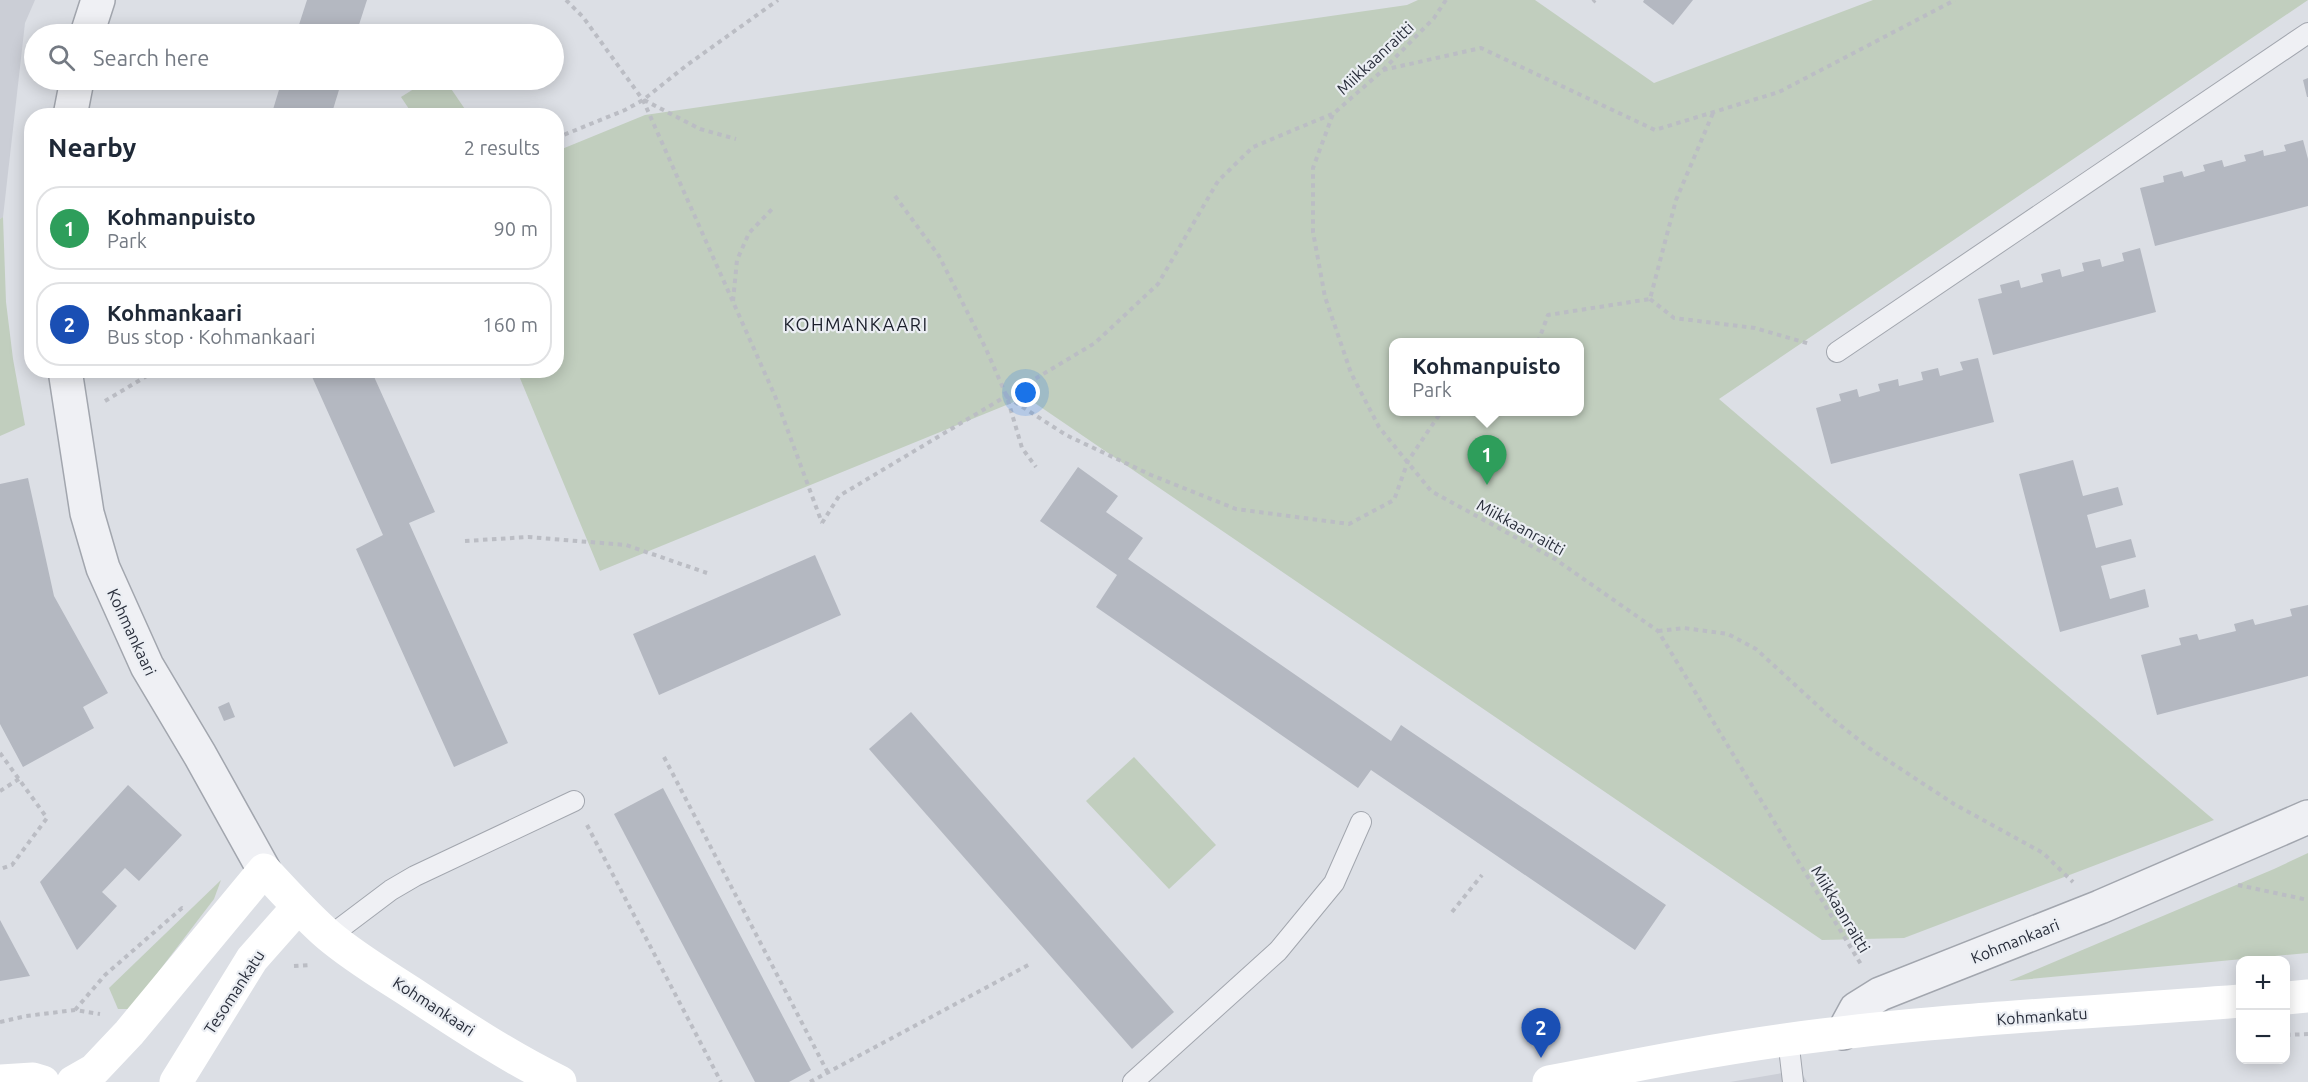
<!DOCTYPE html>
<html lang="en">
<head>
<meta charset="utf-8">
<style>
  body { margin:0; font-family:Ubuntu,sans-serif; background:#f2f2f3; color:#1f2937 }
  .controls { position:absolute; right:18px; bottom:18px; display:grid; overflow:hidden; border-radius:12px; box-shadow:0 3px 15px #0003 }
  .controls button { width:54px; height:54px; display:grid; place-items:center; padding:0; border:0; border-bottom:2px solid #e0e1e3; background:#fff; color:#1f2937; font:30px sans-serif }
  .you { position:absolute; left:1026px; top:393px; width:21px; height:21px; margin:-15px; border:4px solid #fff; border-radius:50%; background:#1a73e8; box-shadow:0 0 0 9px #1a73e833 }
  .badge { display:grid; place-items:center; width:39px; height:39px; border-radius:50%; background:#c04b53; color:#fff; font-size:20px; font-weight:700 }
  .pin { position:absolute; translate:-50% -50px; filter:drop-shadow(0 2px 3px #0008) }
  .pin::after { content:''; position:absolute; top:32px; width:21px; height:18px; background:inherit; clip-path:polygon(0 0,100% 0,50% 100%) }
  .popup { position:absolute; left:1389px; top:338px; width:195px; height:78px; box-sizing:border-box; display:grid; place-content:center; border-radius:12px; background:#fff; filter:drop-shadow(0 2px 4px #0005); font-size:20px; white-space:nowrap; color:#747a83 }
  .popup b { font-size:22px; color:#1f2937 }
  .popup::after { content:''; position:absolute; left:50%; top:100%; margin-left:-12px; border:12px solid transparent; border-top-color:#fff }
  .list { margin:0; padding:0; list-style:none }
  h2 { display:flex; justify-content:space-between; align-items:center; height:78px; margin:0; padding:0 24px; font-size:26px }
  h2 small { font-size:20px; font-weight:400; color:#747a83 }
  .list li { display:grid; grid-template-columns:39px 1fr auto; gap:18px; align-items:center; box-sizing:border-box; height:84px; margin:0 12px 12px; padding:0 12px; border:2px solid #e0e1e3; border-radius:24px }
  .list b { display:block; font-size:22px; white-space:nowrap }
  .list p { margin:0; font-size:20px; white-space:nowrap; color:#747a83 }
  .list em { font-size:20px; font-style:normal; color:#747a83 }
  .icon { flex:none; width:33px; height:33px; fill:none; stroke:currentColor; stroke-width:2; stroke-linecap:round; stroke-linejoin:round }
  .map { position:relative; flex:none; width:2308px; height:1082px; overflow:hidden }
  .search { position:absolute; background:#fff; box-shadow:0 3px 15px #0003; left:24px; top:24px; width:540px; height:66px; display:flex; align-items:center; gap:15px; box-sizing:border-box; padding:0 21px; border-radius:33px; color:#747a83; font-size:22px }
  .panel { position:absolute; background:#fff; box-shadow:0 3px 15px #0003; left:24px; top:108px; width:540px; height:270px; border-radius:24px }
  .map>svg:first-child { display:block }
</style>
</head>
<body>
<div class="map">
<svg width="2308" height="1082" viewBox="0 0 2308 1082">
  <rect width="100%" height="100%" fill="#dcdfe5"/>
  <g fill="#cbced6">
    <polygon points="0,0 35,0 25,23 3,217 0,219"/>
    <polygon points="1800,1070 1807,1082 1730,1082"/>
  </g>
  <g fill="#c1cebe" fill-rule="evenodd">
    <path d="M1418,0H1535L1654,83L1873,0H2308L1719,399L2214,820L1904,938L1822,940L1026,397L600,571L517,371L556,370L557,151L645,115L1407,5ZM1580,342V412H1394V342Z"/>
    <polygon points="428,80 445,80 469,115 413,115 401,97"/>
    <polygon points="3,217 6,302 13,359 25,425 0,436 0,219"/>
    <polygon points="1134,757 1216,845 1169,889 1086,801"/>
    <polygon points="2308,853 2308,953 2009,981 2274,869"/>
    <polygon points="221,880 214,899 130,1009 118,1009 109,988"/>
  </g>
  <g fill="#b4b8c1">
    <polygon points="307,0 367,0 356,34 296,34"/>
    <polygon points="1644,0 1693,0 1673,25 1643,2"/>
    <polygon points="2308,78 2308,97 2307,97 2303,80"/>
    <polygon points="282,80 342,80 331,116 271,116"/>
    <polygon points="2303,140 2308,159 2308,206 2155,246 2140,188 2164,182 2163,176 2182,171 2184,177 2205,171 2203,165 2222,160 2224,167 2246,161 2244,155 2254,153 2263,150 2264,156 2286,151 2284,145"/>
    <polygon points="2140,248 2156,312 1993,355 1978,299 2002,293 2000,285 2019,280 2021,288 2043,282 2041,274 2060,269 2062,277 2084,271 2082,263 2100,259 2102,267 2124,261 2122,253"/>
    <polygon points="1978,358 1994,422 1831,464 1816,408 1841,401 1839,394 1857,389 1859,397 1880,391 1878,384 1898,379 1899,386 1923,380 1921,372 1938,368 1940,376 1963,370 1960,362"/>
    <polygon points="309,370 371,370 435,512 409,523 508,743 454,767 356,549 383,535"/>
    <polygon points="2073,460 2083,496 2118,487 2123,505 2087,515 2096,548 2131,539 2136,557 2101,566 2110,599 2145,589 2149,607 2060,632 2019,474"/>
    <polygon points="1078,467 1118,496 1106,512 1143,538 1128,559 1391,741 1401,725 1666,905 1635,950 1371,770 1358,788 1096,607 1117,575 1040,521"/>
    <polygon points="28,478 54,596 108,693 83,707 94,728 23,767 0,724 0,484"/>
    <polygon points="815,555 841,615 659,695 633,634"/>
    <polygon points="2308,605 2308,676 2157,715 2141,655 2181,645 2179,638 2197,634 2199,640 2236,631 2234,624 2253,619 2255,625 2292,616 2290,609"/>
    <polygon points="229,702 235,717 224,721 218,707"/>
    <polygon points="911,712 1174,1012 1132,1049 869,749"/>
    <polygon points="128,785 182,835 139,881 125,868 102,892 117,906 77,950 40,882"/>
    <polygon points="663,788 811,1070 789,1082 755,1082 614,814"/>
    <polygon points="0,920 30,976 0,981"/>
  </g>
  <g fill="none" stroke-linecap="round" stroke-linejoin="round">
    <defs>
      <g id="lane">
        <polyline points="1837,352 2308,33"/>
        <polyline points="330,936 391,890 415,876 574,801"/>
        <polyline points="1788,1039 1793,1082"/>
        <polyline points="1133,1082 1278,951 1334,883 1361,822"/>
      </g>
      <g id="street">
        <polyline points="87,34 98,0"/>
        <polyline points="70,116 77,80"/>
        <polyline points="65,370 87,513 103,568 147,666 200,755 264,870"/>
        <polyline points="1843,1033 1856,1009 1880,994 2100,907 2308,817"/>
      </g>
    </defs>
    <use href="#lane" stroke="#a2a6ae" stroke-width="22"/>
    <use href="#street" stroke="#a2a6ae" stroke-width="36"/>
    <g stroke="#bbbdc4" stroke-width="4" stroke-dasharray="4.5 4.5" stroke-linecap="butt">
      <polyline points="566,0 583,17 643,100 775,396 822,523"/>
      <polyline points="1446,0 1434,18 1382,71 1333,114 1313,168 1313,232 1325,297 1351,373 1379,427 1431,491 1555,559 1658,631 1862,966"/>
      <polyline points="1593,2 1595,0"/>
      <polyline points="1383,70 1481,48 1655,130 1779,92 1955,0"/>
      <polyline points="644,100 700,129 736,139"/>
      <polyline points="556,138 625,110 643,100 687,65 778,0"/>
      <polyline points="895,196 939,256 986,349 1007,397 1022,448 1036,467"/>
      <polyline points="1650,299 1674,318 1755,328 1810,344"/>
      <polyline points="733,301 737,260 749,233 774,207"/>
      <polyline points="1538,342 1548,315 1650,299 1676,200 1713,113"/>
      <polyline points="1007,397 1066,435 1151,475 1236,509 1349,524 1394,500 1408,461 1441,412"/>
      <polyline points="105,401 155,371"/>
      <polyline points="822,523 839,496 1095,343 1158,284 1218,181 1253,147 1332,114"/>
      <polyline points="465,541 528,537 626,545 707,573"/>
      <polyline points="1658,631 1684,628 1728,634 1756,649 1830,717 1869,748 1954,804 2043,853 2073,882"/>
      <polyline points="0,753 47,818 12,865 0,869"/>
      <polyline points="664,757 828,1073"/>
      <polyline points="0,791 19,779"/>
      <polyline points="587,825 721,1082"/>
      <polyline points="2238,885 2308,900"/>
      <polyline points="1452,912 1482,875"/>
      <polyline points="294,966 310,965"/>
      <polyline points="75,1010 105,975 182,908 186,910"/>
      <polyline points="0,1022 26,1016 75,1010 100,1014"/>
      <polyline points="2286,1035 2308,1034"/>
      <polyline points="810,1082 1030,964"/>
    </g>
    <use href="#lane" stroke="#eff0f4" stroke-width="20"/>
    <use href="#street" stroke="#eff0f4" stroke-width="33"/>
    <g stroke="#fff" stroke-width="33">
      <polyline points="2286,998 2308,996"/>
      <polyline points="0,1081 33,1079 43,1082"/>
      <path d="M73,1082L94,1070L129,1033L264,870C285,892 305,915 328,935C355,958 386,976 415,995C462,1026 509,1057 560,1082"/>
      <polyline points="176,1082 252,959 298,907"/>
      <path d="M1549,1082C1640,1064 1731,1046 1823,1035C1961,1018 2101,1012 2240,1001"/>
    </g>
  </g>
  <g text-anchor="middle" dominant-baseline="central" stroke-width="4.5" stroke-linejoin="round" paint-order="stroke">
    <g font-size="16" fill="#282d3a" stroke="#ebeef3">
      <text transform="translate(1375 58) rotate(-43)">Miikkaanraitti</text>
      <text transform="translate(1521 527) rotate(29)">Miikkaanraitti</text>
      <text transform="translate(132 632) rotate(65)">Kohmankaari</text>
      <text transform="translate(1841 909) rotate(59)">Miikkaanraitti</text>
      <text transform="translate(2015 941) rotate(-22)">Kohmankaari</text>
      <text transform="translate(234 992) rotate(-57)">Tesomankatu</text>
      <text transform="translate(434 1006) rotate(33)">Kohmankaari</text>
      <text transform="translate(2042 1016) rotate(-4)">Kohmankatu</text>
    </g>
    <g font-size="18" letter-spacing="1.5" fill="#1a1e2a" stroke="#ebeef3">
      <text x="856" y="324">KOHMANKAARI</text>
    </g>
  </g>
</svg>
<div class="controls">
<button>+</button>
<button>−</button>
</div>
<div class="you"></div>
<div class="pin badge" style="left:1487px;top:485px;background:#2e9e5b">1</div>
<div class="popup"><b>Kohmanpuisto</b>Park</div>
<div class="pin badge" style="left:1541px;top:1058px;background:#1a4fb4">2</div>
<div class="search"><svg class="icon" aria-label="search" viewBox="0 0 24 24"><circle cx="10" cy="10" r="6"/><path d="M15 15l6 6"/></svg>Search here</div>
<section class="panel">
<h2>Nearby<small>2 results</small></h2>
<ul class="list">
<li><span class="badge" style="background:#2e9e5b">1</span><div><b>Kohmanpuisto</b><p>Park</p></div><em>90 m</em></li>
<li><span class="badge" style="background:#1a4fb4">2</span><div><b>Kohmankaari</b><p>Bus stop · Kohmankaari</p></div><em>160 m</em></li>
</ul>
</section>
</div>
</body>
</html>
